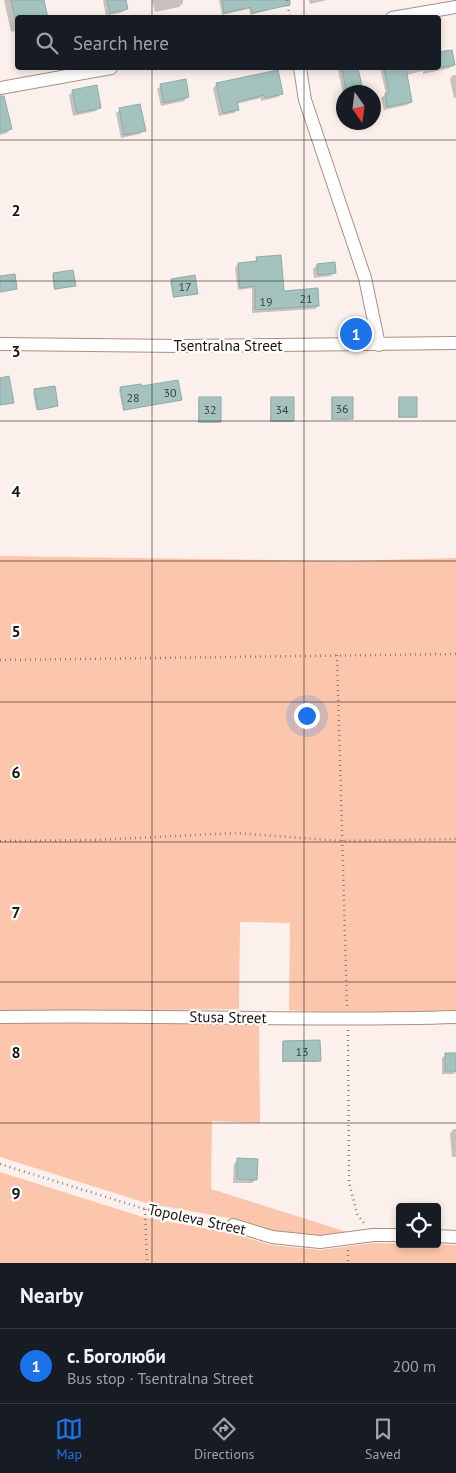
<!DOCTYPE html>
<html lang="en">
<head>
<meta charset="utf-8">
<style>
  body { margin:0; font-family:"PT Sans",sans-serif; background:#20242c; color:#f1f3f6 }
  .controls { position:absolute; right:15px; bottom:15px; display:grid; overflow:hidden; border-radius:5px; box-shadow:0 2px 8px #0003 }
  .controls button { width:45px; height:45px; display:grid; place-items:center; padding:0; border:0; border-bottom:1px solid #363941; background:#171b24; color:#f1f3f6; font:25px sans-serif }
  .compass { position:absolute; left:336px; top:85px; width:45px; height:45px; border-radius:50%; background:#171b24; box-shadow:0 2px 8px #0003; rotate:166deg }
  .you { position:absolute; left:306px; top:715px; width:18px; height:18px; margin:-12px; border:4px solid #fff; border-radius:50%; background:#1a73e8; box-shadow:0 0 0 8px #1a73e833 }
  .badge { display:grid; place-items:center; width:32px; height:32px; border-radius:50%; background:#1a73e8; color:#fff; font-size:16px; font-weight:700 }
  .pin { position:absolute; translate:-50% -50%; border:2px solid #fff; box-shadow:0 1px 5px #0006 }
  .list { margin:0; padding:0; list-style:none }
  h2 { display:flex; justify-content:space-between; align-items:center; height:65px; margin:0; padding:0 20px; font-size:21px }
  h2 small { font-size:16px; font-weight:400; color:#9ea1a6 }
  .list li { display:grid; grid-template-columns:32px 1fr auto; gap:15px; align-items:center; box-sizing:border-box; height:75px; padding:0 20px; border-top:1px solid #363941 }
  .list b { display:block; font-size:19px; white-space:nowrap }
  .list p { margin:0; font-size:16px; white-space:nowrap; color:#9ea1a6 }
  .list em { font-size:16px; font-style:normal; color:#9ea1a6 }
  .icon { flex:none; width:28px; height:28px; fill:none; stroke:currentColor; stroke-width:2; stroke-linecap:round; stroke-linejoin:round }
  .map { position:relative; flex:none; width:456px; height:1263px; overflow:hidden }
  .search { position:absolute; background:#171b24; box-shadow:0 2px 8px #0003; left:15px; right:15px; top:15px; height:55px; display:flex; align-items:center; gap:12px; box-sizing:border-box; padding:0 18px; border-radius:5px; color:#9ea1a6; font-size:19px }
  .sheet { height:140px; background:#171b24 }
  nav { display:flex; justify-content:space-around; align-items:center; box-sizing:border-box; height:70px; border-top:1px solid #363941; background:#171b24; font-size:14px; color:#9ea1a6 }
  nav a { display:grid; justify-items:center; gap:2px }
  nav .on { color:#1a73e8 }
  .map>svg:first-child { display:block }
</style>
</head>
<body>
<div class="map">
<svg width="456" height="1263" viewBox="0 0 456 1263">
  <rect width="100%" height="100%" fill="#fbf0eb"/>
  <g fill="#fcc6ac">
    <polygon points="0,556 345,561 456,558 456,1012 348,1014 289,1010 290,923 240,922 239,1009 0,1012"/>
    <polygon points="57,1022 259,1023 260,1123 212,1121 211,1189 347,1232 319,1236 273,1231 234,1219 146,1203 0,1157 0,1023"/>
    <polygon points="0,1172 143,1217 231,1233 270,1245 320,1250 373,1243 456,1245 456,1263 0,1263"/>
  </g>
  <g fill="#0003">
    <polygon points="4,0 43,0 18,18 18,30 11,32"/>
    <polygon points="103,0 124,0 126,9 123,12 106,16"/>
    <polygon points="152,0 183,0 183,3 179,7 155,12"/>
    <polygon points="219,0 270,0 272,8 269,10 250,15 249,9 222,15"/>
    <polygon points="309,0 327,0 310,4"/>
    <polygon points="454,65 450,68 423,74 423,71 406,75 411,102 407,105 384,110 381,98 386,94 380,68 438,68"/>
    <polygon points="341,68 357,68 360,86 357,90 343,93 338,70"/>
    <polygon points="453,75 456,75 456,98 454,98 450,79"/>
    <polygon points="217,84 282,93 278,97 261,101 261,98 236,104 238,109 234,113 219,116 213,88"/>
    <polygon points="161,86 188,97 184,101 161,106 157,89"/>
    <polygon points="73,91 100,107 96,111 73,116 69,95"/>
    <polygon points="120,110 144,130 140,134 121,138 116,113"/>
    <polygon points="0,115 11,129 7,133 0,135"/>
    <polygon points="257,259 283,293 318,306 315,309 252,313 252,288 238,290 235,268 238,264 254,262"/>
    <polygon points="317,265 335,272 331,276 314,278 313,269"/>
    <polygon points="53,274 74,286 54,290 52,276"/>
    <polygon points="172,280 197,293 173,298 170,282"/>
    <polygon points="121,388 141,388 180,399 123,411 119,390"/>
    <polygon points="35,390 57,406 36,410 33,392"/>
    <polygon points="200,398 220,422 219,423 198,423 198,400"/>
    <polygon points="272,398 293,421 291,422 270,422 270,400"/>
    <polygon points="332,398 352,418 350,420 331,420 331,400"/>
    <polygon points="400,398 416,417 414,418 398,418 398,400"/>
    <polygon points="284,1042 319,1060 318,1062 282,1062 282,1043"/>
    <polygon points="446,1055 456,1055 456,1072 453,1074 442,1074 442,1058"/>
    <polygon points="454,1129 456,1129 456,1157 452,1157 450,1133"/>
    <polygon points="238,1160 256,1179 252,1183 233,1183 234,1164"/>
  </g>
  <g fill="#a4c3bf" stroke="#8eaca8">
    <polygon points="11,0 44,0 48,18 15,18"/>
    <polygon points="107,0 126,0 128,9 110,13"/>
    <polygon points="222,0 290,0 290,5 252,13 251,7 224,13"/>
    <polygon points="452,50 455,65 438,68 438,52"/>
    <polygon points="342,68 358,68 362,86 346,90"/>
    <polygon points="384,68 406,68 412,102 387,107 385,93 389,93"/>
    <polygon points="278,70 283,94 265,98 264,95 237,102 239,110 223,113 216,83"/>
    <polygon points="186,79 189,97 164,103 160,84"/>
    <polygon points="97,85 101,108 77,113 72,90"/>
    <polygon points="0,96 4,96 12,129 0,132"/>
    <polygon points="140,104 146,131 124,135 119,108"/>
    <polygon points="281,255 284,291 318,288 319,306 255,310 255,286 240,288 238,263 257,261 256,257"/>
    <polygon points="335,262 336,273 318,275 317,264"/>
    <polygon points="73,270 76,286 55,289 53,273"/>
    <polygon points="15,274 17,289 0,292 0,276"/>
    <polygon points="195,275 198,294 174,297 171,279"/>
    <polygon points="9,376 14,403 0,405 0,378"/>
    <polygon points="178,380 182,400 124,410 120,387 141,384 142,386"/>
    <polygon points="55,386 58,406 38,410 34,389"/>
    <rect x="199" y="397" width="22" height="25"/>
    <rect x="271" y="397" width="23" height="24"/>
    <rect x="332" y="397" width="21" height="22"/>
    <rect x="399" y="397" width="18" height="20"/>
    <polygon points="320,1040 321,1061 283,1061 283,1041"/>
    <rect x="445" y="1053" width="11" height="18"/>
    <polygon points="237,1158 258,1159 257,1180 237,1179"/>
  </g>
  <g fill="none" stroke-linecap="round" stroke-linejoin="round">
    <defs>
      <g id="minor">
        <polyline points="392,18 456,7"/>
        <polyline points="300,68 305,100 365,278 379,345"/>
        <polyline points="0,88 111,68"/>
        <polyline points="0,344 180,346 456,343"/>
        <path d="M0,1017C152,1014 304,1022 456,1017"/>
        <polyline points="233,1225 272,1237 320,1242 373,1235 400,1235"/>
        <polyline points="437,1236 456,1237"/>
      </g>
    </defs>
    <use href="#minor" stroke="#a99085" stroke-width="14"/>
    <g stroke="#8a807c" stroke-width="2.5" stroke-dasharray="1 4" stroke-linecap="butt">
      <polyline points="287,0 290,18"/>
      <polyline points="337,655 347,1007"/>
      <polyline points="0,660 456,654"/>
      <polyline points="0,841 96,840 235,833 342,841 456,839"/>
      <polyline points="348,1030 349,1182 357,1214 364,1223"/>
      <polyline points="0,1164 145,1209 223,1223"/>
      <polyline points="145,1209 147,1263"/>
      <polyline points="348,1250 348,1263"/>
    </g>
    <use href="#minor" stroke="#fff" stroke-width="12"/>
  </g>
  <path fill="none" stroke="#1b120e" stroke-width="1" stroke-opacity="0.55" d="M152,0V18M304,0V18M152,68V1263M304,68V1263M0,140H456M0,281H456M0,421H456M0,561H456M0,702H456M0,842H456M0,982H456M0,1123H456"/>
  <g text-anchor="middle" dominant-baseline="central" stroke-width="4.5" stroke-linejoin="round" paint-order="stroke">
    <g font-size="12" fill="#3d3e3a">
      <text x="185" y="286">17</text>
      <text x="306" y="298">21</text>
      <text x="266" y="301">19</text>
      <text x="170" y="392">30</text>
      <text x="133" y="397">28</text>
      <text x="342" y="408">36</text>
      <text x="210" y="409">32</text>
      <text x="282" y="409">34</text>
      <text x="302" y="1051">13</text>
    </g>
    <g font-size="15" fill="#1b120e" stroke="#fff">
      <text x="228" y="345">Tsentralna Street</text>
      <text transform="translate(228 1017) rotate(1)">Stusa Street</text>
      <text transform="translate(197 1219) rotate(12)">Topoleva Street</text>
    </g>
  </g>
  <g font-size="16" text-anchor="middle" font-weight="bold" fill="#1b120e" stroke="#fff" stroke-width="4.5" stroke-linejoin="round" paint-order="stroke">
    <text x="16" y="216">2</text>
    <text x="16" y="357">3</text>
    <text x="16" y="497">4</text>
    <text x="16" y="637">5</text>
    <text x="16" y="778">6</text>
    <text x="16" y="918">7</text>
    <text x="16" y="1058">8</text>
    <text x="16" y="1199">9</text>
  </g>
</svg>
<div class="controls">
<button><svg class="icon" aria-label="locate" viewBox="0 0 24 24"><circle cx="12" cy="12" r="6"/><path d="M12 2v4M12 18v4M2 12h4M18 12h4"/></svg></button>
</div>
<svg class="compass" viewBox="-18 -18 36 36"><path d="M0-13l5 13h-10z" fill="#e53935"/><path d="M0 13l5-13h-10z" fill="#9ea1a6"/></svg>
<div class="you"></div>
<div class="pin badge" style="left:356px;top:334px">1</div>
<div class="search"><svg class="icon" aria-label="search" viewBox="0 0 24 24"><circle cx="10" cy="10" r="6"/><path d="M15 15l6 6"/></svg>Search here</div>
</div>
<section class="sheet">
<h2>Nearby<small></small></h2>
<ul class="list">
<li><span class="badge">1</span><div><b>с. Боголюби</b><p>Bus stop · Tsentralna Street</p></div><em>200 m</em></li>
</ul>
</section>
<nav>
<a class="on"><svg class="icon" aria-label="map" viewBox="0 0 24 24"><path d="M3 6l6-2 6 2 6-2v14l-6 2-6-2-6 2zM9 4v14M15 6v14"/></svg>Map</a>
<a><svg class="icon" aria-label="directions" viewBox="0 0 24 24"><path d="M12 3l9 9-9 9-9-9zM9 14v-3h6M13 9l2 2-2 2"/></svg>Directions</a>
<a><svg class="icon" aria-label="saved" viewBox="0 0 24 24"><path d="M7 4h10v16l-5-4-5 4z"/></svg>Saved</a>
</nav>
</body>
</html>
